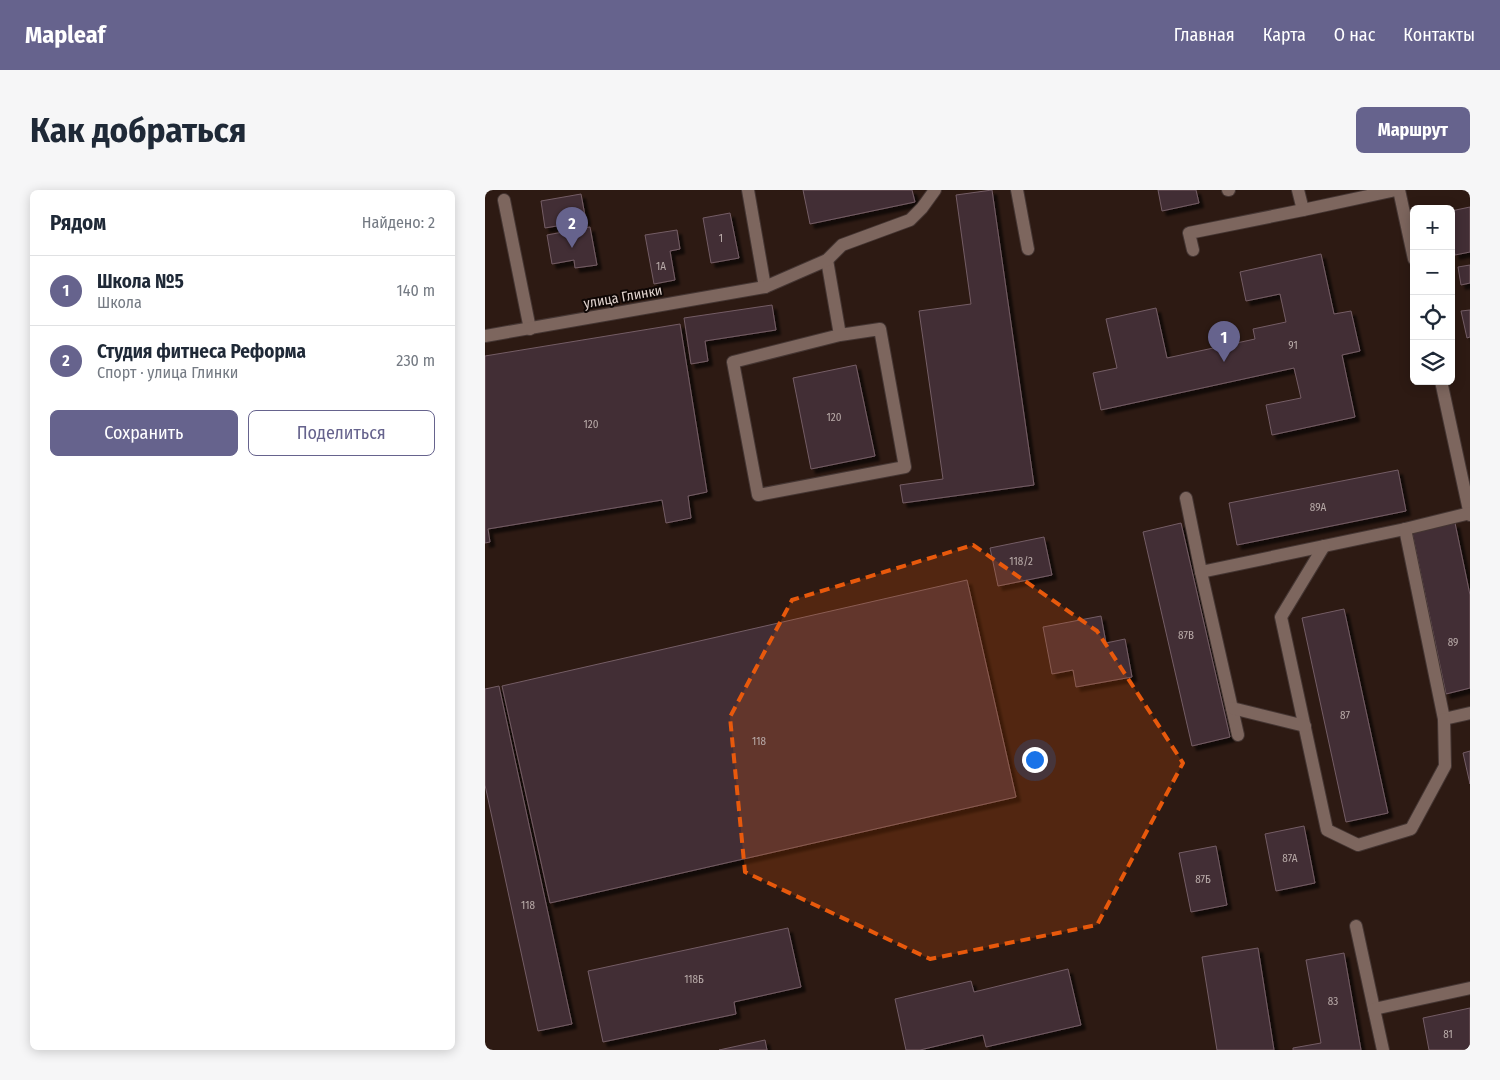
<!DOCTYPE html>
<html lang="ru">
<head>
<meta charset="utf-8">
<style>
  body { margin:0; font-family:"Fira Sans Condensed",sans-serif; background:#f6f6f7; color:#1f2937 }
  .controls { position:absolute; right:15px; top:15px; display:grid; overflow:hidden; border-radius:8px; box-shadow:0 2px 12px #0003 }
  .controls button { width:45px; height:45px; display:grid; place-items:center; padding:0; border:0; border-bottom:1px solid #e0e1e3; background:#fff; color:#1f2937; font:25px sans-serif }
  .you { position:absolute; left:549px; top:569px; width:18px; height:18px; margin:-12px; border:4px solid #fff; border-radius:50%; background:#1a73e8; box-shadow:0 0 0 8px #1a73e833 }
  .badge { display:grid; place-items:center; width:32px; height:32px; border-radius:50%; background:#66638d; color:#fff; font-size:16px; font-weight:700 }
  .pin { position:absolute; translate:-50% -41px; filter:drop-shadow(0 1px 2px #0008) }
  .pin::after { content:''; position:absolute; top:26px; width:18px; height:15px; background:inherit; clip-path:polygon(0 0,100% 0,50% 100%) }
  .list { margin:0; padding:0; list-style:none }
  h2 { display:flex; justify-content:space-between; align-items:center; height:65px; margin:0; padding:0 20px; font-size:21px }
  h2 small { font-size:16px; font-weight:400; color:#747a83 }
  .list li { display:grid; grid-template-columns:32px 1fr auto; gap:15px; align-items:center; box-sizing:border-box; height:70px; padding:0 20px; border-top:1px solid #e0e1e3 }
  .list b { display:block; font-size:19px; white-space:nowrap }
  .list p { margin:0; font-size:16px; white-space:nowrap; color:#747a83 }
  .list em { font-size:16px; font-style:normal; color:#747a83 }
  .actions { display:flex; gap:10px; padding:15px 20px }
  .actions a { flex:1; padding:11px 0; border:1px solid #66638d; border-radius:8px; text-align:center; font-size:18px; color:#66638d }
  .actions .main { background:#66638d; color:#fff }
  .icon { flex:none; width:28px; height:28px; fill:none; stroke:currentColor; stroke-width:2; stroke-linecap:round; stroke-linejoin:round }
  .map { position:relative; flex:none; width:985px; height:860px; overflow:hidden; border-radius:8px }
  header { display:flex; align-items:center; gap:30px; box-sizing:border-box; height:70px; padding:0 25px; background:#66638d; color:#fff }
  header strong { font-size:24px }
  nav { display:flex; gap:28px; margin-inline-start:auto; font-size:18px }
  .intro { display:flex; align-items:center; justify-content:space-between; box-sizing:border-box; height:120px; padding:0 30px }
  h1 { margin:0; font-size:35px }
  .button { padding:12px 22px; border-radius:8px; background:#66638d; color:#fff; font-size:18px; font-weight:700 }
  main { display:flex; gap:30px; padding:0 30px }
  aside { flex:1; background:#fff; border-radius:8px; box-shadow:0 2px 12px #0003 }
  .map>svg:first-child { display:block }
</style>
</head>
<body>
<header>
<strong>Mapleaf</strong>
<nav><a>Главная</a><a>Карта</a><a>О нас</a><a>Контакты</a></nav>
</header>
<div class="intro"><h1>Как добраться</h1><a class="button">Маршрут</a></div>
<main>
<aside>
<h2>Рядом<small>Найдено: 2</small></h2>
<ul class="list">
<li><span class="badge">1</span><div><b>Школа №5</b><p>Школа</p></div><em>140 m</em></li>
<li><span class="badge">2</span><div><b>Студия фитнеса Реформа</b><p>Спорт · улица Глинки</p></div><em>230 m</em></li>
</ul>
<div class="actions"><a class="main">Сохранить</a><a>Поделиться</a></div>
</aside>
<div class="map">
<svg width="985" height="860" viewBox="0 0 985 860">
  <defs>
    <filter id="shadow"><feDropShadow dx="4.5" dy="4.5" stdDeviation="1" flood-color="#0009"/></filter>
  </defs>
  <rect width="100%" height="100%" fill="#2d1a13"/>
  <g fill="#422e35" stroke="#745d65" filter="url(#shadow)">
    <polygon points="318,0 427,0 430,12 325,34"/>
    <polygon points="507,0 549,295 418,313 415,295 458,289 434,121 486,114 471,5"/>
    <polygon points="673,0 711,0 714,13 677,21"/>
    <polygon points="96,4 101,31 60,38 56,11"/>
    <polygon points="985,17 985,62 970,65 966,44 966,21"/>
    <polygon points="245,23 254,68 226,73 218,28"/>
    <polygon points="105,37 112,75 90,78 89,70 67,74 62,45"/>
    <polygon points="192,40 195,59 185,61 190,90 169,94 160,45"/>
    <polygon points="836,64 849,124 866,121 875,161 857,165 870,227 787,245 781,215 816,208 809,178 616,220 608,183 632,178 621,129 671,118 682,168 770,149 768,139 801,132 795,104 761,111 755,82"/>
    <polygon points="985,75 985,93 976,95 973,77"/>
    <polygon points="287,115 291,140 220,151 223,171 206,174 199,128"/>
    <polygon points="985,120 985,147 982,148 976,121"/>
    <polygon points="195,134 222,302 203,306 206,328 181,333 177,310 3,339 5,352 0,353 0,166"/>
    <polygon points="371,175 390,266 326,279 308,188"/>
    <polygon points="913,280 921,321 752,355 744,313"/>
    <polygon points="696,333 745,547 707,556 658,342"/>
    <polygon points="970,333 985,405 985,498 961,504 927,342"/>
    <polygon points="559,347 567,385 513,396 505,358"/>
    <polygon points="482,390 531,607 65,713 17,496"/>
    <polygon points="859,419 903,623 861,632 817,428"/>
    <polygon points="616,426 621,453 640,449 647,487 591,497 588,480 567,484 558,437"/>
    <polygon points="14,496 87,834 53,841 0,595 0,499"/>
    <polygon points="985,561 985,594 978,563"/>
    <polygon points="819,636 830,693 791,701 780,644"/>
    <polygon points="731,656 742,715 706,722 694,663"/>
    <polygon points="303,738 316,797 249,812 251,824 118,852 103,781"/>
    <polygon points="773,758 789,860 732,860 717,767"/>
    <polygon points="859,763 876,860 808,860 808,858 836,853 821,770"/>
    <polygon points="583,779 596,835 501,857 498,845 435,860 421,860 410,809 486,791 489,802"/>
    <polygon points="985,818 985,860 944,860 938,828"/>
    <polygon points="280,850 282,860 234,860"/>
  </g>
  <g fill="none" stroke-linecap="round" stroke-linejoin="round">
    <defs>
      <g id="minor">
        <polyline points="263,0 280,97"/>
        <polyline points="532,0 543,59"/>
        <polyline points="743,0 744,0"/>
        <polyline points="813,0 818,20"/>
        <polyline points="914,0 929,69"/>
        <polyline points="19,10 45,139"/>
        <polyline points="708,60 704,43 818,20 911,0"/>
        <polyline points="342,70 355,145 248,172 273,305 420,277 395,139 355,145"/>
        <polyline points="0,146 280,97 342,70 357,55 425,30 437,18 450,0"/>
        <polyline points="956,191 985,325"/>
        <polyline points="701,308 716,382 920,339 985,323"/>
        <polyline points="920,339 959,529 985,523"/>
        <polyline points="839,356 796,427 842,640 873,655 926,639 960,576 959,529"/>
        <polyline points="716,382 753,545"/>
        <polyline points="747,518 820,536"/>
        <polyline points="871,736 889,819"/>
        <polyline points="898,860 889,819 985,798"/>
      </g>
    </defs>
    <use href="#minor" stroke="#453633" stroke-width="14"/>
    <use href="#minor" stroke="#7d665e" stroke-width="12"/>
  </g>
  <path fill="#e8590c" fill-opacity="0.2" stroke="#e8590c" stroke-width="4" stroke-dasharray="10 6" stroke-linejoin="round" d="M488,355L612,441L698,573L612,735L445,769L260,682L245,527L307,410Z"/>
  <g text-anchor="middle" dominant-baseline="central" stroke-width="4" stroke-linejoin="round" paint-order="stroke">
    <g font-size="11" fill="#b8aaa8">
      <text x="236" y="48">1</text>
      <text x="176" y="76">1А</text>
      <text x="808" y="155">91</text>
      <text x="349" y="227">120</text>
      <text x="106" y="234">120</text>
      <text x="833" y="317">89А</text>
      <text x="536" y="371">118/2</text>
      <text x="701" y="445">87В</text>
      <text x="968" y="452">89</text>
      <text x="860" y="525">87</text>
      <text x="274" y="551">118</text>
      <text x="805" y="668">87А</text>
      <text x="718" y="689">87Б</text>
      <text x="43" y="715">118</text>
      <text x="209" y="789">118Б</text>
      <text x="848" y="811">83</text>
      <text x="963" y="844">81</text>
    </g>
    <g font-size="14" fill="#e0d3ce" stroke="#0f0705">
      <text transform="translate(138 107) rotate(-10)">улица Глинки</text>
    </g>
  </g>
</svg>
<div class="controls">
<button>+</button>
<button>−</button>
<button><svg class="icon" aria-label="locate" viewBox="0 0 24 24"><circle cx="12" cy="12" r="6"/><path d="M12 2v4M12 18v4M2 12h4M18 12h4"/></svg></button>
<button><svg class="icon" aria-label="layers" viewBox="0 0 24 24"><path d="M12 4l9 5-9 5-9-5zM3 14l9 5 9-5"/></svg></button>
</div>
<div class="you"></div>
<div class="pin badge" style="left:739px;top:172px">1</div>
<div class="pin badge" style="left:87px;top:58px">2</div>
</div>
</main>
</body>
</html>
